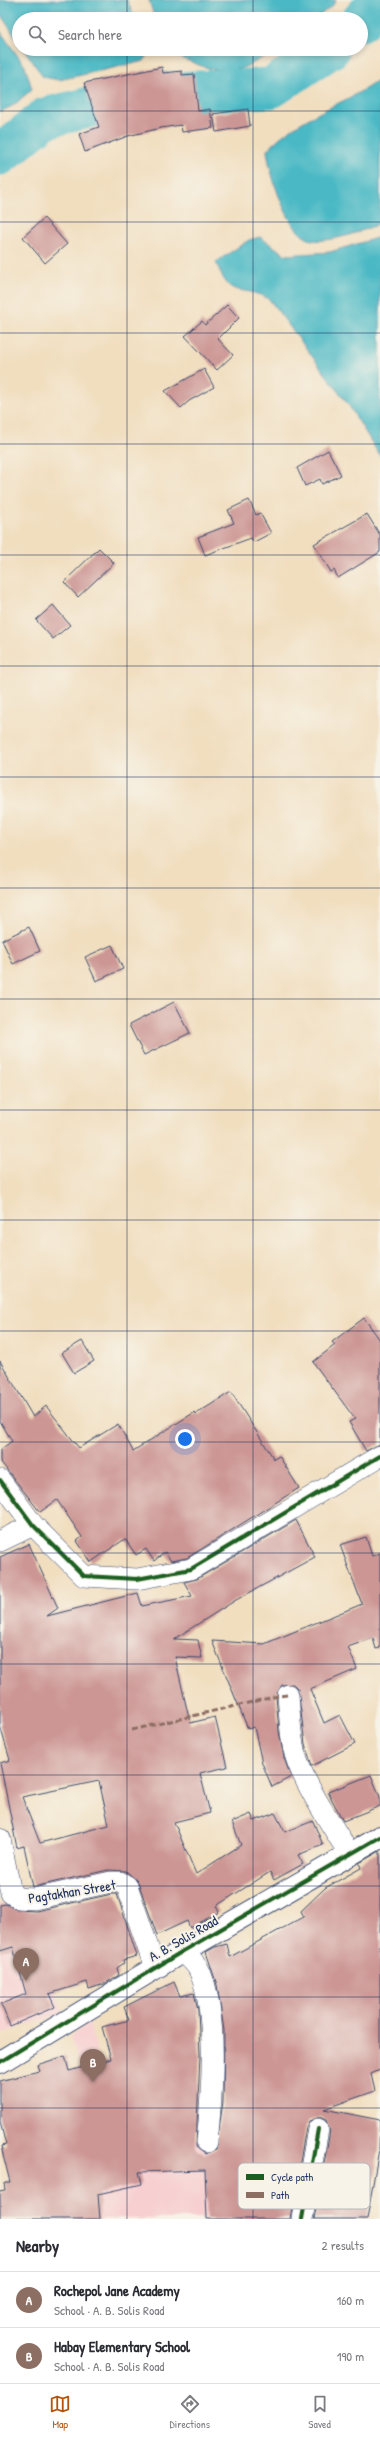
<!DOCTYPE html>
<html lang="en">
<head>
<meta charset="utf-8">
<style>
  body { margin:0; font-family:"Patrick Hand",sans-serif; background:#f2f2f3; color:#2b2b33 }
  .you { position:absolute; left:185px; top:1439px; width:14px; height:14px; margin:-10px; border:3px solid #fff; border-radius:50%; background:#1a73e8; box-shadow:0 0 0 6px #1a73e833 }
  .badge { display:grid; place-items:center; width:26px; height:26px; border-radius:50%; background:#b45309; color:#fff; font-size:13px; font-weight:700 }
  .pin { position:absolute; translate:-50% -33px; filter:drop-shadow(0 1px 2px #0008) }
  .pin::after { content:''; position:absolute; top:21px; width:14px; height:12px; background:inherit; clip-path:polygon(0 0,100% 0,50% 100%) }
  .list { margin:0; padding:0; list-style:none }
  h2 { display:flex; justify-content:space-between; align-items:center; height:52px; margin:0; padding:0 16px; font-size:17px }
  h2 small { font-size:13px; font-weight:400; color:#7c7c81 }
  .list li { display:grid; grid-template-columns:26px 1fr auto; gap:12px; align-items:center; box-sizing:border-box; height:56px; padding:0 16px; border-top:1px solid #e1e1e2 }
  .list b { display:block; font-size:15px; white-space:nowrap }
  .list p { margin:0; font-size:13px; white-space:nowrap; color:#7c7c81 }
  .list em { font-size:13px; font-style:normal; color:#7c7c81 }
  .icon { flex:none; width:22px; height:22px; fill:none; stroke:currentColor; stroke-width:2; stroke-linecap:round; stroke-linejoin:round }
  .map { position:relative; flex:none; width:380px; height:2219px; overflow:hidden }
  .search { position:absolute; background:#fff; box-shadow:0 2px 6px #0003; left:12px; right:12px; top:12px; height:44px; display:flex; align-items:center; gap:10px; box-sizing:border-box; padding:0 14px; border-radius:22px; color:#7c7c81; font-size:15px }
  .sheet { height:164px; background:#fff }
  nav { display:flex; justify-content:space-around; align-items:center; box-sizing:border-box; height:56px; border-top:1px solid #e1e1e2; background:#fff; font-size:11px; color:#7c7c81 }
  nav a { display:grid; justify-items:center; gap:2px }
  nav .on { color:#b45309 }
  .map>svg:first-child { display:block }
</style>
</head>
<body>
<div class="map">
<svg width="380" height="2219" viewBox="0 0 380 2219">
  <rect width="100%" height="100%" fill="#f7f3e8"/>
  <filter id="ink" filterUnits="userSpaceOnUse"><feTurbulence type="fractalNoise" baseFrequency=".025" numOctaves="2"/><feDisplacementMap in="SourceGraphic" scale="8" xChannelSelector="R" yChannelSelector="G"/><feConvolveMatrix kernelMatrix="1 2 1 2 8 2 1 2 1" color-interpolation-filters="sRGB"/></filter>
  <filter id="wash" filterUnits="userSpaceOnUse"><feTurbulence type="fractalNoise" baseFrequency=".012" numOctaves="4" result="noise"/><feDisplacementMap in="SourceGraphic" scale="16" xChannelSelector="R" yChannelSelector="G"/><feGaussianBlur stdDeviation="0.9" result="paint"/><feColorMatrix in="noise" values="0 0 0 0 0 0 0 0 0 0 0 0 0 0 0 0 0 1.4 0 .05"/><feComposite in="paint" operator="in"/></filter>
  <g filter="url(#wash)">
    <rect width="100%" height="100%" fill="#f1debf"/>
    <g fill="#f7cfd0">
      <polygon points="24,1899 63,2013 0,2034 0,1904"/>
      <polygon points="89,2022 118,2148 213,2137 210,2219 24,2219 96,2128 71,2036"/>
    </g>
    <g fill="#4cb9c5" stroke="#347492">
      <polygon points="0,0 127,0 135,19 19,19 19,42 0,14"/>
      <polygon points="149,0 336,0 333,5 315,19 155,19"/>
      <polygon points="0,31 25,66 32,89 14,105 0,112"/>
      <polygon points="24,49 149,49 144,61 59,80 43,77"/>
      <path d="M170,49H275C232,81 217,73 172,54Z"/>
      <path d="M380,79V223C364,231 330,243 312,240C288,236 269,172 267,150C296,117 345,105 380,79Z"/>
      <path d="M260,237L286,255L330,252L380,237V456L348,404L269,299C237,282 232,303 216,262L249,240Z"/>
    </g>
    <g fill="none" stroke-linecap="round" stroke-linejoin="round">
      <g stroke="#4cb9c5" stroke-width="41">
        <polyline points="361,21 380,1"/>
        <polyline points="0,155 45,118 148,93 271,88 330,49"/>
      </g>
    </g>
    <g id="blocks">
      <g fill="#cc9694" fill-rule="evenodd">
        <polygon points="162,67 163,73 182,71 182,75 194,74 198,111 210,109 213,128 182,132 181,125 161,128 128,136 85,152 79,134 99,127 84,83"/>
        <polygon points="248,109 250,126 216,132 213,114"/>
        <polygon points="44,218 67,244 45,263 23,237"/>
        <polygon points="227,305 239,318 218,339 233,355 217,370 185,336 202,321 205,325"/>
        <polygon points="204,369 214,387 189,401 181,408 165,391"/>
        <polygon points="328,450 341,475 322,484 320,479 305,486 297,468"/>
        <polygon points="249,500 256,515 260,513 271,533 254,542 251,538 205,555 198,537 234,523 228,510"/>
        <polygon points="367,514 380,535 380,552 338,578 334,570 331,572 314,544"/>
        <polygon points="99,548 114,563 78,597 64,582"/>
        <polygon points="53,605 70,625 53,639 36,620"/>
        <polygon points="29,927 40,951 13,964 2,940"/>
        <polygon points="112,945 123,969 96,981 85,957"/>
        <polygon points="174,1002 190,1033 144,1055 129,1025"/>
        <polygon points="364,1318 380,1340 380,1444 366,1451 349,1422 355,1419 313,1362 335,1345 332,1342"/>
        <polygon points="82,1341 94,1361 74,1373 62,1353"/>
        <polygon points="0,1361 33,1417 46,1406 79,1448 118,1424 133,1451 195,1412 196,1414 231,1392 274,1459 279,1456 299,1488 187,1558 171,1561 165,1552 154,1561 146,1549 136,1555 125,1539 91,1562 77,1541 82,1537 57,1500 40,1512 0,1461 0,1450 12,1441 0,1421"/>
        <path d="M296,1520L315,1557L236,1600L174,1639L198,1640L202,1658L175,1657L190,1723L215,1717L227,1767L200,1773L210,1813L174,1822L196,1874L241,1845L232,1822L251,1814L254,1821L275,1813L285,1832L313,1821L323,1845L298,1855L303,1864L274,1880L270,1872L216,1906L219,1912L190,1928L187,1921L157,1935L138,1882L126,1871L108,1870L33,1887L24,1846L17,1848L0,1763L10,1760L0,1726V1557L29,1544L58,1608L47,1616L138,1593L142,1606L192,1596L184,1582L197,1579ZM99,1781L109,1825L40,1843L22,1797Z"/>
        <polygon points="366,1537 372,1556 380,1553 380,1648 376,1649 373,1638 348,1647 357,1669 310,1689 324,1723 340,1715 355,1744 312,1766 305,1744 298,1689 293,1684 282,1685 276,1696 279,1731 284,1758 291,1777 272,1787 262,1763 254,1727 248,1729 212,1641 264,1644 362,1604 340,1545"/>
        <polygon points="371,1775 380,1797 380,1806 343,1821 328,1792"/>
        <polygon points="380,1851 380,2070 371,2074 375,2091 324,2109 380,2120 379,2149 367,2219 314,2219 330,2131 326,2120 320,2117 309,2121 306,2127 290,2219 207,2219 205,2170 139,2172 142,2184 98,2194 100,2219 0,2219 0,2192 6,2191 5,2182 10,2182 1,2146 6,2145 0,2122 0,2081 39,2071 37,2065 65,2056 69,2071 111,2059 102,2027 129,2020 124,2007 174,1982 180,1996 194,1993 198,2010 200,2055 196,2147 205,2154 216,2149 223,2102 224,2030 217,1985 206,1952 215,1947 227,1944 230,1957 285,1927 304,1917 301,1911 325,1888 361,1868 359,1863"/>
        <polygon points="112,1894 117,1894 137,1956 123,1960 124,1963 117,1968 119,1975 104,1984 89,1989 87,1982 49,1994 55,2007 10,2026 1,2004 26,1994 13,1947 0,1951 0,1905 6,1904 17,1910 36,1911"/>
      </g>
    </g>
  </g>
  <g filter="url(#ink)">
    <use href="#blocks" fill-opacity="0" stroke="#3b496d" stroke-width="1"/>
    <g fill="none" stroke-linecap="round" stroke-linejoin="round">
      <defs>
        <g id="minor">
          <polyline points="0,1480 33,1525 84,1576 137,1579 191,1569 380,1456"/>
          <polyline points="0,1541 33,1525"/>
          <path d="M288,1695C290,1717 290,1742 298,1763C311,1795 332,1825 350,1855"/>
          <polyline points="0,1839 11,1893 18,1898 34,1899 111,1882 120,1882 127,1886 155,1968"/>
          <path d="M183,1951C188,1957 196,1963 199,1970C219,2013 212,2095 207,2142"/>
          <polyline points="302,2219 318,2129"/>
        </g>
        <polyline id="tertiary" points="0,2062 183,1951 380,1837"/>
      </defs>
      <use href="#minor" stroke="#3b496d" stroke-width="22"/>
      <use href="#tertiary" stroke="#3b496d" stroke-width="24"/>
      <use href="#minor" stroke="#fff" stroke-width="21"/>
      <use href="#tertiary" stroke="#fff" stroke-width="22"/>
      <polyline stroke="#8d6e63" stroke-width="3" stroke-dasharray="6 3" stroke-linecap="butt" points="132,1730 278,1696 288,1695"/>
      <defs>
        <g id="cycleway">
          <polyline points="0,1480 33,1525 84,1576 137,1579 191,1569 380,1456"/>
          <polyline points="0,2062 183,1951 380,1837"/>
          <polyline points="302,2219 318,2129"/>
        </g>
      </defs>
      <use href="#cycleway" stroke="#f7f3e8" stroke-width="6"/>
      <use href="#cycleway" stroke="#1b5e20" stroke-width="4"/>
    </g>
  </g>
  <path fill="none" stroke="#1b2f5e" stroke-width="1" stroke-opacity="0.55" d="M127,0V19M253,0V19M127,49V2219M253,49V2219M0,111H380M0,222H380M0,333H380M0,444H380M0,555H380M0,666H380M0,777H380M0,888H380M0,999H380M0,1110H380M0,1220H380M0,1331H380M0,1442H380M0,1553H380M0,1664H380M0,1775H380M0,1886H380M0,1997H380M0,2108H380"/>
  <g text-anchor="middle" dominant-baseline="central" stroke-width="4" stroke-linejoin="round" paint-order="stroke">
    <g font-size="14" fill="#1b2f5e" stroke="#f7f3e8">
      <text transform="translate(72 1891) rotate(-9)">Pagtakhan Street</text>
      <text transform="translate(183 1938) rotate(-30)">A. B. Solis Road</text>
    </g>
  </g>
  <rect x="238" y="2163" width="132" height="46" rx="6" fill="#f7f3e8" stroke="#b5b8bf" stroke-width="1"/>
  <rect x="246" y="2174" width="18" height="6" fill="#1b5e20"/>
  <rect x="246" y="2192" width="18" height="6" fill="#8d6e63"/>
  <g font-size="11" fill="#1b2f5e">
    <text x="271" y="2181">Cycle path</text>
    <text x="271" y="2199">Path</text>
  </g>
</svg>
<div class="you"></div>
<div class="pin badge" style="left:26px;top:1981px;background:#8d6e63">A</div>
<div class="pin badge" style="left:93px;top:2082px;background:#8d6e63">B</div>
<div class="search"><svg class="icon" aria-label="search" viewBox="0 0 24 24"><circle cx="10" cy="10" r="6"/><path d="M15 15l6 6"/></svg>Search here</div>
</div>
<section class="sheet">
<h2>Nearby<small>2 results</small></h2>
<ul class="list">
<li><span class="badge" style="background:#8d6e63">A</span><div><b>Rochepol Jane Academy</b><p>School · A. B. Solis Road</p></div><em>160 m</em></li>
<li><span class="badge" style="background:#8d6e63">B</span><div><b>Habay Elementary School</b><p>School · A. B. Solis Road</p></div><em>190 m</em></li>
</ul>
</section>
<nav>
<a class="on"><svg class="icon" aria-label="map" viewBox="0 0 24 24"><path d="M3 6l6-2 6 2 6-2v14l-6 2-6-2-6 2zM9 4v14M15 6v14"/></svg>Map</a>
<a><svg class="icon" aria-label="directions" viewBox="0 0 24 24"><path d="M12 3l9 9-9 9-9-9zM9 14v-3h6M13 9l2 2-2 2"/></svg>Directions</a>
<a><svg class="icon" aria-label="saved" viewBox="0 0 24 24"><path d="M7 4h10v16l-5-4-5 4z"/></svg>Saved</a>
</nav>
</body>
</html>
